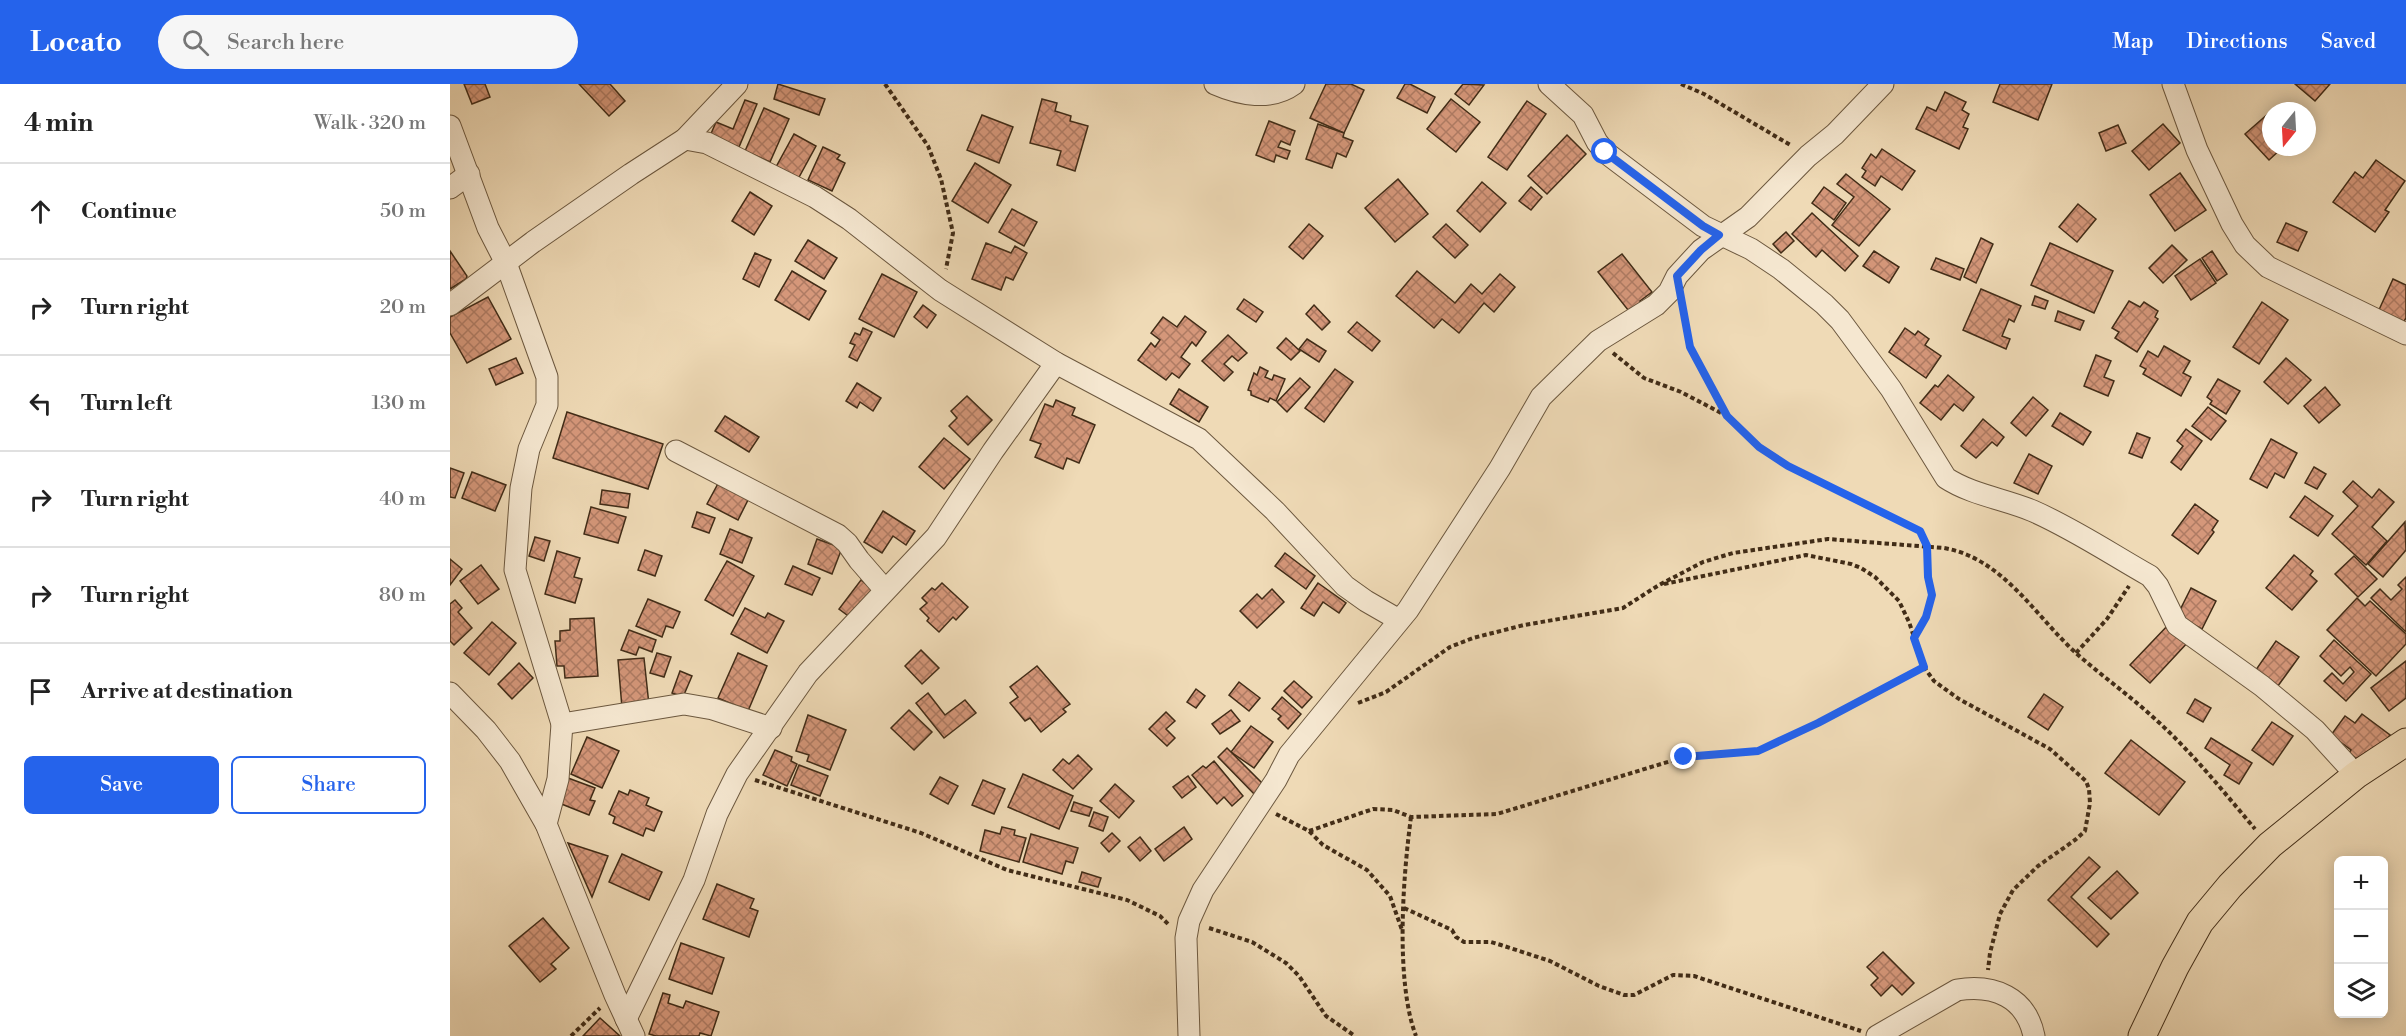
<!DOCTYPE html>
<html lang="en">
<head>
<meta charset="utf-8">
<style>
  body { margin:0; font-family:"Libre Bodoni",serif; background:#f6f6f6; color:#222 }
  .controls { position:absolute; right:18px; bottom:18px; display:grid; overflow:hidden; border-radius:9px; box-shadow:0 3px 15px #0003 }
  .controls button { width:54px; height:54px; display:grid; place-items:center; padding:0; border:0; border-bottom:2px solid #e0e0e0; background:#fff; color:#222; font:30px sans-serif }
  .compass { position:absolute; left:1812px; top:18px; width:54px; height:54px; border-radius:50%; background:#fff; box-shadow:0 3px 15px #0003; rotate:198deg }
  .stop { position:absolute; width:18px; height:18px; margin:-14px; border:4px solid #2563eb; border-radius:50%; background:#fff }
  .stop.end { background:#2563eb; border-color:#fff; box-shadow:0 2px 6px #0008 }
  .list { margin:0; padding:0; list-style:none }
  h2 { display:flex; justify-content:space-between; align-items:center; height:78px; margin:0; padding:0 24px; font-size:26px }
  h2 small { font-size:20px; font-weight:400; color:#767676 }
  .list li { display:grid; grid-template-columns:39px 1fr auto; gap:18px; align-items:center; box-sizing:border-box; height:96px; padding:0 24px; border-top:2px solid #e0e0e0 }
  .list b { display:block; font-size:22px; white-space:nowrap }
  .list em { font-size:20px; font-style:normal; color:#767676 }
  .actions { display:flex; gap:12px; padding:18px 24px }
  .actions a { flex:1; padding:14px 0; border:2px solid #2563eb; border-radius:9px; text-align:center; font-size:21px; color:#2563eb }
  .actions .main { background:#2563eb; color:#fff }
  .icon { flex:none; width:33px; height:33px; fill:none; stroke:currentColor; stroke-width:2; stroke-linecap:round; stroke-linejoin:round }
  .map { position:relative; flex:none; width:1956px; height:952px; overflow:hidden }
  header { display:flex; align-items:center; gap:36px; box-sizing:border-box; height:84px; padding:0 30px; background:#2563eb; color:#fff }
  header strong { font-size:28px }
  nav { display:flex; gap:33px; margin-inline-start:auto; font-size:21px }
  .search { width:420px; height:54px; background:#f6f6f6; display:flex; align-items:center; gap:15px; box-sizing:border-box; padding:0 21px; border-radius:33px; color:#767676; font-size:22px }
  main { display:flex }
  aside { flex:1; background:#fff }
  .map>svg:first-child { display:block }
</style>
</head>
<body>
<header>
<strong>Locato</strong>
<div class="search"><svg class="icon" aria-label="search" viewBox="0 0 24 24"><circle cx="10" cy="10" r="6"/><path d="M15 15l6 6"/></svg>Search here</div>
<nav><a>Map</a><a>Directions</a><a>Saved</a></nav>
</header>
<main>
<aside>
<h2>4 min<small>Walk · 320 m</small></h2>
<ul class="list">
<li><svg class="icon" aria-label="ahead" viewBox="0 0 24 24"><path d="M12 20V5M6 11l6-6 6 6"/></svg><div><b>Continue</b></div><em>50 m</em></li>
<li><svg class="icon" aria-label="right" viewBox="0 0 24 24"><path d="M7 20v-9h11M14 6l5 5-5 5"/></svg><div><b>Turn right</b></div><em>20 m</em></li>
<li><svg class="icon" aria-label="left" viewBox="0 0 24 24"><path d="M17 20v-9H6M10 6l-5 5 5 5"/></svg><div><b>Turn left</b></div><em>130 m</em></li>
<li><svg class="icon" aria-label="right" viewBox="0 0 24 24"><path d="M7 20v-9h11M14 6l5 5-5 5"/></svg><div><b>Turn right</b></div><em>40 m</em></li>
<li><svg class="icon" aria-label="right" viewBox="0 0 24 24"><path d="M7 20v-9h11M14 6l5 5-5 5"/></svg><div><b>Turn right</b></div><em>80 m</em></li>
<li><svg class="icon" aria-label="arrive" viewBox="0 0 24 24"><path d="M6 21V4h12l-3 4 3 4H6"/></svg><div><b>Arrive at destination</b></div></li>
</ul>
<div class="actions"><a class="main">Save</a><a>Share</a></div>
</aside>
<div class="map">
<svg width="1956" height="952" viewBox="0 0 1956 952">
  <defs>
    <pattern id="building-cross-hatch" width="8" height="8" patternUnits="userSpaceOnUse" patternTransform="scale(1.5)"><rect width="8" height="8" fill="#d5977a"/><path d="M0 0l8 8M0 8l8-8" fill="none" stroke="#ae7b63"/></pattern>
  </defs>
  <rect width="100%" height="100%" fill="#efdab6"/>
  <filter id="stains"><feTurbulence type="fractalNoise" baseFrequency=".00333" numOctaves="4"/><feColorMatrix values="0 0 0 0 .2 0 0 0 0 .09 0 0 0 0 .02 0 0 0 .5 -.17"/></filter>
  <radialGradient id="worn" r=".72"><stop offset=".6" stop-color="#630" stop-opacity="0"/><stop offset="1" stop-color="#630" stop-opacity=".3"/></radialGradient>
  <g fill="url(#building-cross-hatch)" stroke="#412c17" stroke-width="1.5">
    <polygon points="14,0 35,0 40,13 22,20"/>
    <polygon points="129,0 160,0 175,17 159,32"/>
    <polygon points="328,0 375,15 369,31 324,15"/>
    <polygon points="876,0 901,0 914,6 894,49 860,34"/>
    <polygon points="955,0 960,0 985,13 977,29 947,14"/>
    <polygon points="1013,0 1034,1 1019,21 1005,10"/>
    <polygon points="1550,0 1602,0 1588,36 1543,18"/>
    <polygon points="1845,0 1880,0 1865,17"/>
    <polygon points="1495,8 1516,18 1512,26 1519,30 1513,43 1518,45 1509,65 1466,45 1477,23 1486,27"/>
    <polygon points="592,15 607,19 605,27 621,32 620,37 638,42 625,87 607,81 611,67 580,59"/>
    <polygon points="1001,15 1030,38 1006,68 977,45"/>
    <polygon points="295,16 307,20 289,63 260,52 266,38 283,45"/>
    <polygon points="1077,17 1096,30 1057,86 1038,73"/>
    <polygon points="314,24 339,35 320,78 295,67"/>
    <polygon points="1820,28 1821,63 1833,63 1819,76 1795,50"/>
    <polygon points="532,31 563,43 549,79 517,66"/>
    <polygon points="819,37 845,47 840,61 831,57 828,63 840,67 837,75 826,71 824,78 806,71"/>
    <polygon points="868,40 894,49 893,53 903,57 896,73 887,69 882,84 856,75"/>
    <polygon points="1713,40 1730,59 1699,86 1682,67"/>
    <polygon points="1668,41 1676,59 1656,67 1649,49"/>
    <polygon points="344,50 366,62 348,95 326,83"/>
    <polygon points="1117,51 1136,70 1097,110 1078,92"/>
    <polygon points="373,63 390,71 387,75 395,79 382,107 358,96"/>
    <polygon points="1432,65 1465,87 1452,106 1431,92 1425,102 1412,93 1416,87 1412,84 1421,70 1426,74"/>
    <polygon points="1926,76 1955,97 1935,126 1939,128 1925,148 1883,118 1905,88 1913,94"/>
    <polygon points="525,79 561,101 538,139 502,117"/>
    <polygon points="1730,89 1756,126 1725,147 1700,111"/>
    <polygon points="1396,90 1440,125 1409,162 1382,141 1404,113 1387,100"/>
    <polygon points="948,95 978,130 945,158 915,124"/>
    <polygon points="1032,98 1056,119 1030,148 1007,127"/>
    <polygon points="1081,103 1092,113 1081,126 1069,117"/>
    <polygon points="1374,103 1396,119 1384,136 1362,119"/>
    <polygon points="300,108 322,122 304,151 282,137"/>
    <polygon points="1628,120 1646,135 1627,158 1609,143"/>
    <polygon points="562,125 587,138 574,162 549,148"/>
    <polygon points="1362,129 1408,172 1395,187 1372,166 1366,173 1342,150"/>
    <polygon points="1836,139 1857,148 1848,167 1827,158"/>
    <polygon points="859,140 873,152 853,175 839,163"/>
    <polygon points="996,140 1018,161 1005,174 983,153"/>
    <polygon points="1336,148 1344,157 1331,169 1323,160"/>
    <polygon points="1531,154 1543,160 1526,199 1514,193"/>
    <polygon points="358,156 387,174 374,195 345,177"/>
    <polygon points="536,159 561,169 565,162 577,169 563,196 556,193 551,206 522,195"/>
    <polygon points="1600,159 1663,187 1644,229 1581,201"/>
    <polygon points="1722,161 1737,176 1713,199 1699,184"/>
    <polygon points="0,167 17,192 16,195 0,205"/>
    <polygon points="1424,167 1449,183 1439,199 1413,182"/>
    <polygon points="1762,167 1777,190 1767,197 1752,174"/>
    <polygon points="305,169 321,176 309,203 293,195"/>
    <polygon points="1172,170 1202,208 1190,217 1194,221 1182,231 1148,188"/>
    <polygon points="1486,174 1514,185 1510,196 1481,185"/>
    <polygon points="1750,175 1766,199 1741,216 1725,192"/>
    <polygon points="342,187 376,207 359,236 325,216"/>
    <polygon points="967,187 1005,219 1021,200 1032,210 1050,190 1065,203 1044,228 1034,219 1009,249 992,235 984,244 946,212"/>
    <polygon points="432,190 467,208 444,253 409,235"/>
    <polygon points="1943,195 1956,201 1956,234 1953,239 1928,228"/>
    <polygon points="1531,205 1571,222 1564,238 1559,235 1552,252 1560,255 1556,265 1513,246"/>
    <polygon points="1585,212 1598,217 1595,225 1582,221"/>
    <polygon points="38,213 61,255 17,279 0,249 0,233"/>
    <polygon points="794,215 813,228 806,238 787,225"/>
    <polygon points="1679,217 1690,223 1694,218 1708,227 1705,233 1708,235 1687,268 1665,254 1669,248 1662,244"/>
    <polygon points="1812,218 1838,236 1809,280 1783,263"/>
    <polygon points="473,221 486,231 477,244 464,233"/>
    <polygon points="864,221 880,238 872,246 856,230"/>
    <polygon points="1608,227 1634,237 1630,246 1605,237"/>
    <polygon points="735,232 756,248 746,262 742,258 731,273 740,280 729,294 722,289 716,296 688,276 701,259 705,263 710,256 701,249 713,233 727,243"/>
    <polygon points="907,238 930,257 922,267 898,248"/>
    <polygon points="413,244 422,248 407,277 399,273 405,261 400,259 405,249 410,251"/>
    <polygon points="1455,244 1465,251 1468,247 1479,255 1475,261 1491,272 1476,294 1439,268"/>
    <polygon points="778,251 797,269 788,277 782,272 774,280 783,288 774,297 752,277"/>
    <polygon points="836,254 850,267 841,276 827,264"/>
    <polygon points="857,255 876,267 869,278 849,265"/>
    <polygon points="1714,262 1740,277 1733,289 1741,293 1731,312 1693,290 1696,285 1690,282 1698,267 1708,273"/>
    <polygon points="1646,271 1661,277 1654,293 1664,297 1658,312 1634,302"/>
    <polygon points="66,274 73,289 46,301 39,285"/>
    <polygon points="1836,274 1861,296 1838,320 1814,298"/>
    <polygon points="810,283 818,287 815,293 822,296 824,291 835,295 826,317 820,314 818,318 801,311 801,307 798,306 804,289 807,291"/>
    <polygon points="885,285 903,298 874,338 855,324"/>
    <polygon points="1498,291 1524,313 1513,327 1504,320 1491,336 1470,319 1485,301 1488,303"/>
    <polygon points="850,294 860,303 837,328 827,318"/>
    <polygon points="1768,295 1790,307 1776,330 1760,320 1762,317 1757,313"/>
    <polygon points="407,299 431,314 423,327 410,318 407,324 396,317"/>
    <polygon points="1875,303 1890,321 1869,339 1854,322"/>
    <polygon points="729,305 758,323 749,338 720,320"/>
    <polygon points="517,312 542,336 518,361 499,342 507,334 501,327"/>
    <polygon points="1583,313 1598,326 1576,352 1561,339"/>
    <polygon points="606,316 625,324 622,331 645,341 629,379 617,374 613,385 585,373 591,360 580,356 595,320 603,323"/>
    <polygon points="1758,323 1776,337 1761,356 1742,342"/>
    <polygon points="117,328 213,360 198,405 103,374"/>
    <polygon points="1610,329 1641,348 1633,361 1602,342"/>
    <polygon points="275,332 309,353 299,368 265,347"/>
    <polygon points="1533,335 1554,353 1547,362 1542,358 1526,374 1511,362"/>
    <polygon points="1736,345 1752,357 1731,386 1721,378 1733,362 1727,357"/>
    <polygon points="1687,349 1700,354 1692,374 1679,369"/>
    <polygon points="494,354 520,375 494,405 469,383"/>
    <polygon points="1821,355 1847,369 1834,394 1825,389 1817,404 1800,395"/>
    <polygon points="1579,370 1602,382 1588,410 1564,399"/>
    <polygon points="1864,383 1876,390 1867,405 1855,399"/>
    <polygon points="0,384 14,389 5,414 0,413"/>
    <polygon points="22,388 56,401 45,427 12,414"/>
    <polygon points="270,396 300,412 288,436 257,420"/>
    <polygon points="1903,397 1922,414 1929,405 1944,418 1922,443 1937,457 1916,481 1882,450 1908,422 1893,408"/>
    <polygon points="152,406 180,410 178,424 150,420"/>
    <polygon points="1855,412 1883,432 1868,452 1840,433"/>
    <polygon points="1745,420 1768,437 1762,446 1764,448 1748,470 1722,451"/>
    <polygon points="141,423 176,433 168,459 134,450"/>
    <polygon points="433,427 465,447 456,461 443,452 432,469 414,458"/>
    <polygon points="247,428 265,434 259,449 242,443"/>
    <polygon points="1955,438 1956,466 1933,493 1918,480"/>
    <polygon points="280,445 302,454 292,479 270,470"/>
    <polygon points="85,453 100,457 94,477 79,472"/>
    <polygon points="367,455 392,464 382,490 358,480"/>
    <polygon points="195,466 212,472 205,492 188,486"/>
    <polygon points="107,467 130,474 124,493 132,495 125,519 95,510"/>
    <polygon points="835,469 865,492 856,505 825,482"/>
    <polygon points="1844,471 1863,487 1860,491 1867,497 1842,526 1816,504"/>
    <polygon points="1904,472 1927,495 1908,513 1885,490"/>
    <polygon points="0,475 12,485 0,501"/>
    <polygon points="277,477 304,492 283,532 255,516"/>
    <polygon points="31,481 49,505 28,520 10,497"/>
    <polygon points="343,482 370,494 362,511 335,500"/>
    <polygon points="1956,493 1956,548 1921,514 1930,505 1941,516 1952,505 1948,501"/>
    <polygon points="411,496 422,505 401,534 389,525"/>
    <polygon points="492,499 518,523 506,536 503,533 489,548 477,537 479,534 470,525 477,519 472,514 482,504 485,506"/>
    <polygon points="868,499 896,519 889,529 873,518 864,532 851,524"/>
    <polygon points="1741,504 1766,517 1752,545 1727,532"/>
    <polygon points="822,505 834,518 807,544 790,527 807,510 812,515"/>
    <polygon points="1907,514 1915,522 1920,517 1956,550 1956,560 1926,592 1877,546"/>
    <polygon points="198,515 230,528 223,544 216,542 212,553 186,542"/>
    <polygon points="5,516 12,524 8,528 22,544 4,561 0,557 0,520"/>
    <polygon points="295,524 315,534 318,529 334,537 317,569 281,550"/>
    <polygon points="144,534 148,592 115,594 114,582 107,582 105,557 110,557 110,547 120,546 120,535"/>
    <polygon points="42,538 66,559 39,591 14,569"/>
    <polygon points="1720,539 1739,557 1700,599 1680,581"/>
    <polygon points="179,546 206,556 202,568 189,563 186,571 171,566"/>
    <polygon points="1884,556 1921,590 1896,617 1874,597 1882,589 1893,600 1904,588 1900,583 1891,592 1870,572"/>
    <polygon points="1826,557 1849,573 1825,606 1803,590"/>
    <polygon points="471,566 489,584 472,600 455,582"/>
    <polygon points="207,569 221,573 214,593 200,589"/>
    <polygon points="288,569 317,582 298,627 268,614"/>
    <polygon points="194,574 199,621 172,624 168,576"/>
    <polygon points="1956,577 1956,614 1939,627 1921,604"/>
    <polygon points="69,579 83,594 62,615 48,600"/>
    <polygon points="587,582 620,620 613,625 616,628 591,648 580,634 575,637 560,619 568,613 560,603"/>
    <polygon points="230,587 242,592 233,613 222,609"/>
    <polygon points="844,597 862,613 852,624 834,607"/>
    <polygon points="789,598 810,614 799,627 779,611"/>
    <polygon points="746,605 755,612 746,624 737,618"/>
    <polygon points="478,609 495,631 515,616 526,629 494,654 466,619"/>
    <polygon points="1594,610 1613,623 1598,646 1578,633"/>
    <polygon points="832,613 851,630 838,645 828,635 831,632 822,625"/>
    <polygon points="1745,615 1761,624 1753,638 1737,629"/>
    <polygon points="459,626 482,648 464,666 441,644"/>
    <polygon points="781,626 790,637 770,650 762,640"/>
    <polygon points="716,628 725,637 716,645 725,654 717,662 699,645"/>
    <polygon points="1912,630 1940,651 1917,682 1899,669 1901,666 1881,651 1895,632 1905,639"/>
    <polygon points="358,631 396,646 380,686 357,677 359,671 346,667"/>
    <polygon points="1822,638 1843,652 1823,681 1802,666"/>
    <polygon points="801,642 823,658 804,684 781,668"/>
    <polygon points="137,653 169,667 152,704 121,690"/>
    <polygon points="1761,654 1802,679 1789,700 1774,691 1780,681 1755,664"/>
    <polygon points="1681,656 1735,698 1709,731 1655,689"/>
    <polygon points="777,664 817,704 807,713 768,673"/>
    <polygon points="325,666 342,673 341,677 347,680 337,702 313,691"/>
    <polygon points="628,671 642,685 623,705 603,686 613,675 619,680"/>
    <polygon points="764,677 793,712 782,722 774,713 767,720 742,691 753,682 756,684"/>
    <polygon points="349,681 378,692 370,712 341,701"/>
    <polygon points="573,690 623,712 609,745 558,723"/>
    <polygon points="738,692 746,703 732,714 723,703"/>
    <polygon points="490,693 508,702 498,720 480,710"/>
    <polygon points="118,694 145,704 140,716 145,717 139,731 109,719"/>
    <polygon points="533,696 555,705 544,730 522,721"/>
    <polygon points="665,700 684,717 669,734 650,717"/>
    <polygon points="180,706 199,714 196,721 212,728 204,747 196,744 193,752 163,739 165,733 159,730 169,707 178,711"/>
    <polygon points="624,718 642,724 639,732 621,727"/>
    <polygon points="644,728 658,733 653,747 639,742"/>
    <polygon points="552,743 565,746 564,751 576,754 569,778 530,767 535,746 550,750"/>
    <polygon points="734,743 742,755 714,777 705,765"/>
    <polygon points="662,749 670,757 659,768 651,759"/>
    <polygon points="581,750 628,764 623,779 616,777 612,790 573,778"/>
    <polygon points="690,753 701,767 690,777 678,763"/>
    <polygon points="118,759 158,772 142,813"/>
    <polygon points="172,770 212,788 199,816 159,798"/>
    <polygon points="1639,773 1650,783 1621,813 1659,850 1647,863 1598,816"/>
    <polygon points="1667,787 1688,809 1661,835 1638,814"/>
    <polygon points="632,788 651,794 648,803 629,798"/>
    <polygon points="267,800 304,815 300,824 308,827 299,853 253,835"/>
    <polygon points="93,834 119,864 101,880 106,885 90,898 59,862"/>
    <polygon points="231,859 274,874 262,910 219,895"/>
    <polygon points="1433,868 1464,899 1452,911 1442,901 1431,912 1421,901 1428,894 1417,883"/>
    <polygon points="213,909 220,911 218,919 233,924 236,917 269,928 261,952 250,949 249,952 206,952 199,950"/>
    <polygon points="150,934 170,952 133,952"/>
  </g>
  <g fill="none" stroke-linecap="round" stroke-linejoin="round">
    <defs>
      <g id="minor">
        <path d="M765,0C790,11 821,17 844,0"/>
        <path d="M1099,0L1133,31L1147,58L1155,68L1253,142L1301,165L1331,185L1374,220L1390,236L1441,305L1496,394C1522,411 1555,415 1583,427C1624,445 1661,470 1700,492L1708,502L1727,541L1812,602L1865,646L1906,691"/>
        <polyline points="1723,0 1747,66 1782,140 1795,161 1818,183 1956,250"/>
        <polyline points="0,42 38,144 56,179 97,293 97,321 79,365 71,404 65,486 112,640 108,695 96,740"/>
        <polyline points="235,55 257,59 365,113 399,135 490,206 606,279 749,355 825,427 895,502 916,517 949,536"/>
        <polyline points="0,104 19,90"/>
        <polyline points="0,221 83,158 181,90 235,55 287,0"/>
        <polyline points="226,367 388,451 397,459 409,476 435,506"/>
        <polyline points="0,609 36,646 60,677 96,740 165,911 184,952"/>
        <polyline points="112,640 234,620 263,625 321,644"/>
        <polyline points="176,935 244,796 267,730 287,690 358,589 486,453 543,367 606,279"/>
        <polyline points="739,952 736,854 739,837 753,806 826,696 839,671 958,526 1050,384 1091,313 1148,257 1206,221 1219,208 1227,192 1251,166 1298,133 1358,72 1385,50 1433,0"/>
        <path d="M1427,952L1507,906C1544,900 1576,913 1584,952"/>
      </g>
      <polyline id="major" points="1692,952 1725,883 1750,838 1780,802 1820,761 1906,691 1956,658"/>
    </defs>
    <use href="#minor" stroke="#6c583f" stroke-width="23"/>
    <use href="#major" stroke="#412c17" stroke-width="29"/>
    <g stroke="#412c17" stroke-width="4" stroke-dasharray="4.5 3" stroke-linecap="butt">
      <polyline points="435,0 478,62 491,95 503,149 496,185"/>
      <polyline points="1231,0 1254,10 1342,62"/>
      <polyline points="1233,220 1240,263 1277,332"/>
      <polyline points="1163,269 1194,294 1231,308 1277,332 1309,363 1338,382 1470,447 1477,462 1478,493 1482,511 1476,533 1465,553"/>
      <polyline points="1214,500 1356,471 1401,480 1411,484 1425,493 1449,517 1459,538 1474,583 1484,597 1509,615 1600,665 1636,697 1639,705 1640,719 1635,747 1625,756 1588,782 1563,806 1550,830 1540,869 1538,886"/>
      <polyline points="1626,569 1657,535 1679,502"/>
      <path d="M908,619L936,608L1000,563L1023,554L1074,541L1173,524L1209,501L1253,478L1283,469L1378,455L1494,464C1553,474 1586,533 1627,570C1652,592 1679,611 1704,634C1741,667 1773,707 1805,745"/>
      <polyline points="305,696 471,749 557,786 677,816 710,832 718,840"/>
      <polyline points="826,730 859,747 873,761 917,786 940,812 952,846"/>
      <path d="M961,733C953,792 945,897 966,952"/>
      <polyline points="859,747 923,725 943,726 961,733 1047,730 1234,673 1308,667 1368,639 1474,583"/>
      <polyline points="954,824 1002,846 1006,853 1014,858 1041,858 1051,861 1100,877 1149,902 1174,911 1184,911 1223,891 1244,892 1411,947"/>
      <polyline points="759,844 802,858 836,879 849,892 876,932 905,952"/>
      <polyline points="121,952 150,924"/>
    </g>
    <use href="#minor" stroke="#f5e7d0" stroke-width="21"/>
    <use href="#major" stroke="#efdab6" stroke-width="27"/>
  </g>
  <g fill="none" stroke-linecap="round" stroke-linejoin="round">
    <polyline stroke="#2563eb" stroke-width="8" points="1155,68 1253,142 1269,151 1251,166 1227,192 1240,263 1277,332 1309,363 1338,382 1470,447 1477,462 1478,493 1482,511 1476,533 1464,554 1474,583 1368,639 1308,667 1234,673"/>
  </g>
  <rect width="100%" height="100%" filter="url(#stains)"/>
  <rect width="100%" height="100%" fill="url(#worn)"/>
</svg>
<div class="controls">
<button>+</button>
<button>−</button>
<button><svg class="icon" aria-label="layers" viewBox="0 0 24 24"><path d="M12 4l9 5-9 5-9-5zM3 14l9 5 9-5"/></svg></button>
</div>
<svg class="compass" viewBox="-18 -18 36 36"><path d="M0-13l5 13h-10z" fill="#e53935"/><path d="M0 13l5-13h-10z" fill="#767676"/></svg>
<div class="stop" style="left:1155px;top:68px"></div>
<div class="stop end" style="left:1234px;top:673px"></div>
</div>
</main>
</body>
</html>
